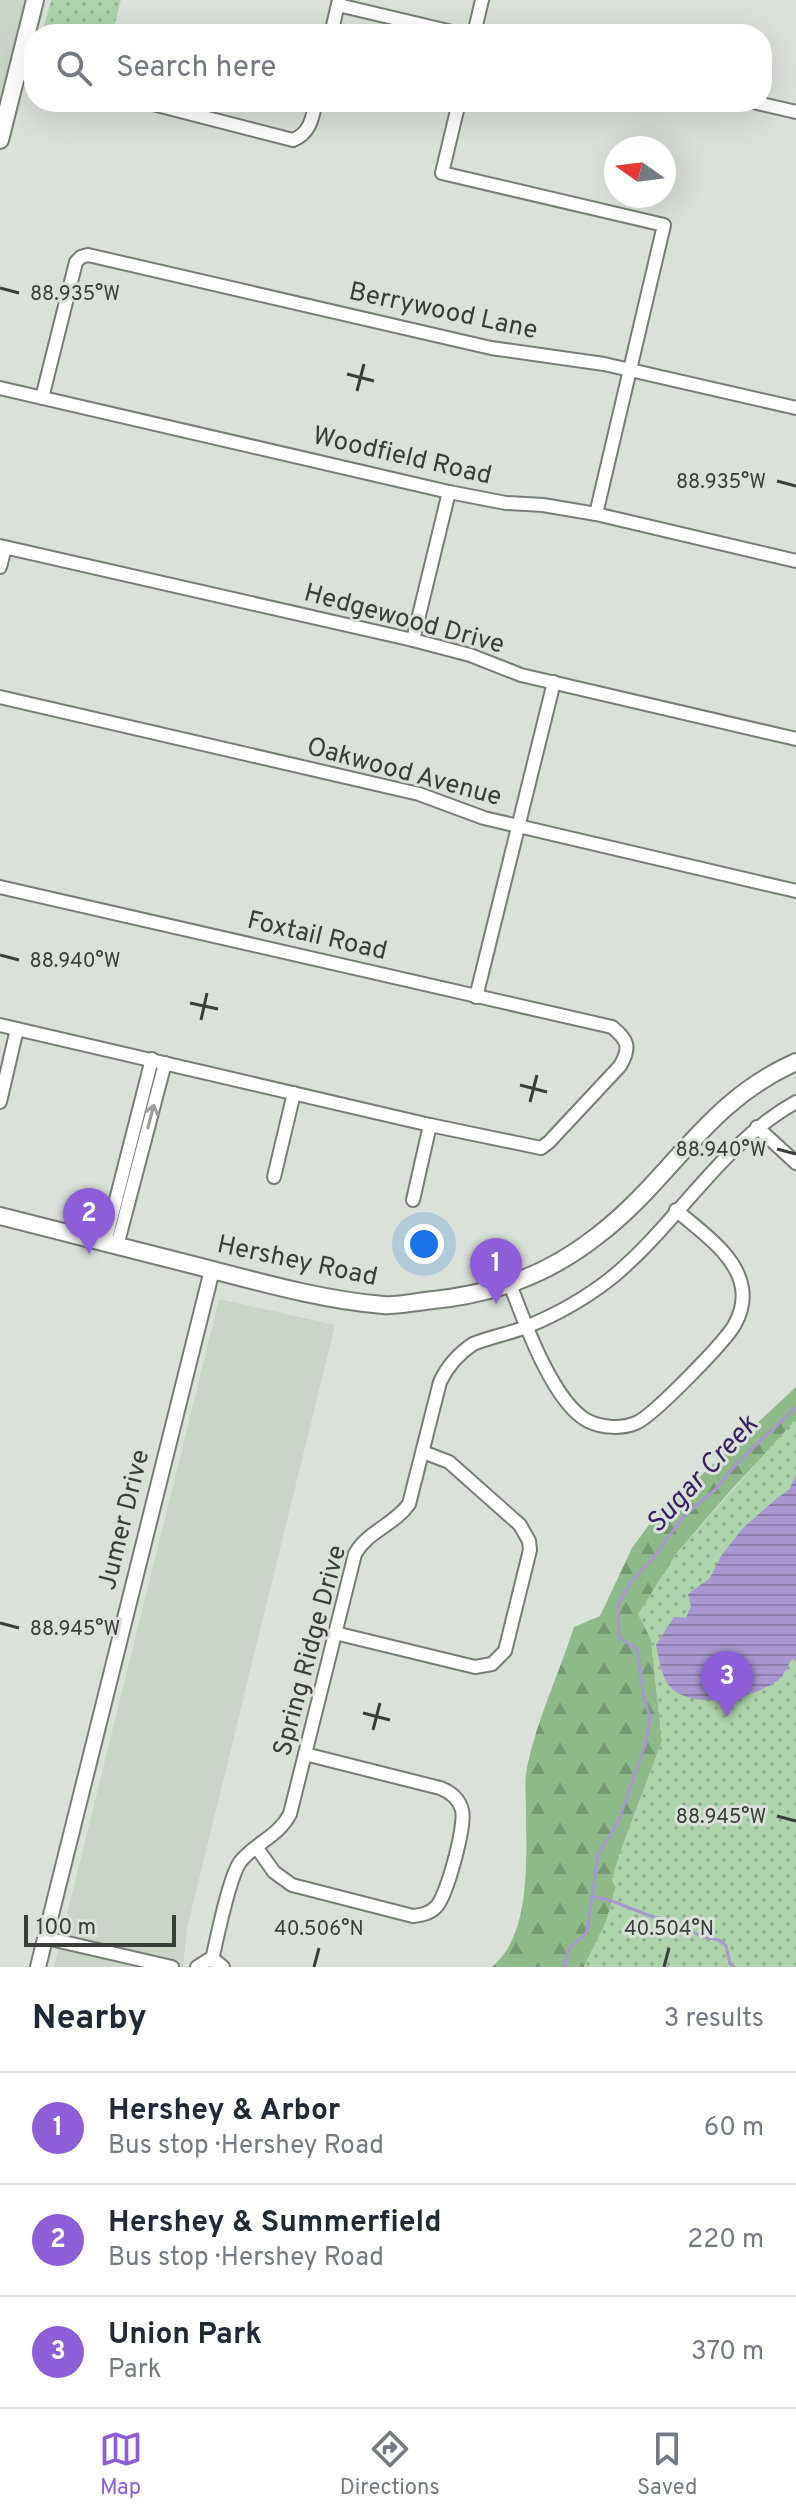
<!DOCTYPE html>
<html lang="en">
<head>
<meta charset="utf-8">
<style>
  body { margin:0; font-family:Overpass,sans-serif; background:#f2f2f3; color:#1f2937 }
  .compass { position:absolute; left:604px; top:136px; width:72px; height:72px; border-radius:50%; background:#fff; box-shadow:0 8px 32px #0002; rotate:284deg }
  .scale { position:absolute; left:24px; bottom:20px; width:152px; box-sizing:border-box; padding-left:8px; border:4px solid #3a3e3a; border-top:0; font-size:22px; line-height:28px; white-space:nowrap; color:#3a3e3a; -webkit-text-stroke:6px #d9e1d8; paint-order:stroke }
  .you { position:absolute; left:424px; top:1244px; width:28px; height:28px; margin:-20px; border:6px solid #fff; border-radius:50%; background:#1a73e8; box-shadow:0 0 0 12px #1a73e833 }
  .badge { display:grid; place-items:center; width:52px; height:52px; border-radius:50%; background:#8d5ed8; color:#fff; font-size:26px; font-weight:700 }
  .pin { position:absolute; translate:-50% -66px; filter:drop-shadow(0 2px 4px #0008) }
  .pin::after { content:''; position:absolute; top:42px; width:28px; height:24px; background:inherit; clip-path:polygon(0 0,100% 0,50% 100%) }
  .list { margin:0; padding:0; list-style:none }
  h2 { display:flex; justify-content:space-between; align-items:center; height:104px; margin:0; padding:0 32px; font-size:34px }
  h2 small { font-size:26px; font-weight:400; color:#747a83 }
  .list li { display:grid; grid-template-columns:52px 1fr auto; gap:24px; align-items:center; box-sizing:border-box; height:112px; padding:0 32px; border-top:2px solid #e0e1e3 }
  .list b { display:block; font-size:30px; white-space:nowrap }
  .list p { margin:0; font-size:26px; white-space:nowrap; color:#747a83 }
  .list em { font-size:26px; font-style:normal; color:#747a83 }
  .icon { flex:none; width:44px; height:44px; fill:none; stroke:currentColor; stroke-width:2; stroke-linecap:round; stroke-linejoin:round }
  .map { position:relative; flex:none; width:796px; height:1967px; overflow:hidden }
  .search { position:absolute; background:#fff; box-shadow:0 8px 32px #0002; left:24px; right:24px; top:24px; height:88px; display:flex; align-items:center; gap:20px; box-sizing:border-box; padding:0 28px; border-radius:32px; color:#747a83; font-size:30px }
  .sheet { height:440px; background:#fff }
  nav { display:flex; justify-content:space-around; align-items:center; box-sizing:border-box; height:112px; border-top:2px solid #e0e1e3; background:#fff; font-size:22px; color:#747a83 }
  nav a { display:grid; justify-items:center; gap:4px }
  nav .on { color:#8d5ed8 }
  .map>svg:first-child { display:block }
</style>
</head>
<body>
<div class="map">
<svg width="796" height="1967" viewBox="0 0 796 1967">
  <defs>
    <pattern id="forest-firs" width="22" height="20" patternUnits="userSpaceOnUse" patternTransform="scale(2)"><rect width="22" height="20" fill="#8eba8a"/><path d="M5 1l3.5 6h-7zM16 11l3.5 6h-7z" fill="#759972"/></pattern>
    <pattern id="park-dots" width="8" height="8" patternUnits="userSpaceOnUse" patternTransform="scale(2)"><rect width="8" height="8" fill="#aed4ab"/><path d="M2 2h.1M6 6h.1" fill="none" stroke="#8fad8c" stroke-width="1.8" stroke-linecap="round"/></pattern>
    <pattern id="water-rules" width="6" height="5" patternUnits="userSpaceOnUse" patternTransform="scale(2)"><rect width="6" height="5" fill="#a997cf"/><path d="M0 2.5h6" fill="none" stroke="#8b7da9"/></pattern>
  </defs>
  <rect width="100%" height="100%" fill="#d9e1d8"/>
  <g fill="#c9d6c7">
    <polygon points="0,0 26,0 0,104"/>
    <polygon points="219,1299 335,1325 187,1928 183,1967 54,1967"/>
  </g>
  <path fill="url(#forest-firs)" d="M796,1387V1421L731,1490L676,1554L651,1640L662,1741L620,1853L612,1880L616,1887L606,1922L584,1967H492C532,1934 526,1857 526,1810C526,1796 524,1781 527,1767C537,1719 559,1674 574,1627L600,1616L632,1548L651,1522Z"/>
  <g fill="url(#park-dots)">
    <polygon points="51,0 121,0 112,34 42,34"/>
    <polygon points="794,1421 796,1421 796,1967 584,1967 606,1922 616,1887 612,1880 620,1853 662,1741 651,1640 638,1614 676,1554"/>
  </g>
  <path fill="url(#water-rules)" d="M796,1475V1659L791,1660C787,1668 784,1676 777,1681C754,1698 693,1711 670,1687C661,1676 659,1658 656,1645L674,1617L686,1618L691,1606L688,1594L710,1578L721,1556L743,1528L777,1498L789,1490Z"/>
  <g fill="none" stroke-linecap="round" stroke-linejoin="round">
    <g stroke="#a997cf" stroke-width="3">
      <polyline points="592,1896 612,1901 653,1917 670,1920 703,1937 719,1940 726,1946 730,1964 734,1967"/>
      <polyline points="564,1967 569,1949 587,1932 598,1855 619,1820 646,1742 650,1717 644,1699 637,1649 619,1637 618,1605 630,1583 652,1559 685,1515 716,1489 738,1462 796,1407"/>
    </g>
    <defs>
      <g id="minor">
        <polyline points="338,5 461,34"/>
        <polyline points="331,34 339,0"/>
        <polyline points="474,34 482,0"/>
        <polyline points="18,68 34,81"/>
        <path d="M145,102L293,140C310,133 312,119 316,102"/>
        <polyline points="459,102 442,173 664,225 596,514"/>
        <polyline points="753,102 796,112"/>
        <polyline points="0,388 449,492 506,503 543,505 596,514 796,561"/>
        <polyline points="42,398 76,262 81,257 88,255 491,348 604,364 796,408"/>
        <polyline points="0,546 413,640 470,655 521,675 796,739"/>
        <polyline points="0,567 5,548"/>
        <polyline points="413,640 449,492"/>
        <polyline points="0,697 419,794 484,818 796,891"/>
        <path d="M0,887L612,1027C628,1040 631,1047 620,1066L549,1142L541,1148L430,1125L0,1025"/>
        <polyline points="476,997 554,682"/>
        <polyline points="0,1102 17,1029"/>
        <polyline points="757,1127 796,1163"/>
        <polyline points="274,1177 294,1093"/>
        <polyline points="413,1200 430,1125"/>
        <polyline points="105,1243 152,1059"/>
        <polyline points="117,1246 165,1063"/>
        <path d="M510,1284C524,1321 553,1403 588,1421C603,1428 621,1429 636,1423C653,1416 726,1341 735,1324C741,1313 744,1300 742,1288C737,1255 700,1231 676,1210"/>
        <polyline points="335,1633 475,1667 492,1664 505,1651 530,1550 529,1541 520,1525 449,1462 423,1452"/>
        <path d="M257,1848L274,1872L292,1885L413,1916C421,1915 429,1914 436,1907C447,1896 466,1825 462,1810C459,1799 451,1792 440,1788L305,1754"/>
        <polyline points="46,1938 172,1967"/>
        <path d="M212,1960C217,1938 229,1878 240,1862C255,1843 278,1837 290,1814L355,1554C368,1531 394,1525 409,1504L440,1382C448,1365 458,1354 473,1344C490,1337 508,1334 526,1327C558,1314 588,1297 615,1275C680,1220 721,1144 796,1102"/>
        <polyline points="197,1967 208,1960 217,1962 223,1967"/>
      </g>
      <polyline id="tertiary" points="38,1967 212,1270"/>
      <g id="secondary">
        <polyline points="0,140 35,0"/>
        <path d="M0,1216C68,1233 137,1251 205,1268C263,1283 323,1300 383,1305C396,1306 411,1303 425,1301C490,1295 545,1277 597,1236C671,1180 705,1102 796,1062"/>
      </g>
    </defs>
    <use href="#minor" stroke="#767e75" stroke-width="16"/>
    <use href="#tertiary" stroke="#767e75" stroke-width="18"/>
    <use href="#secondary" stroke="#767e75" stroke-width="20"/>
    <use href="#minor" stroke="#fff" stroke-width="12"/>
    <use href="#tertiary" stroke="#fff" stroke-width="14"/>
    <use href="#secondary" stroke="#fff" stroke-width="16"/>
  </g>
  <defs><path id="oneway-shaft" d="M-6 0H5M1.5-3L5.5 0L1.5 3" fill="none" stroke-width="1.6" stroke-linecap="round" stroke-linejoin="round" transform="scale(2)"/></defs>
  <use stroke="#9c9e9c" href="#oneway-shaft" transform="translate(151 1116) rotate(-75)"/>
  <path fill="none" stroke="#3a3e3a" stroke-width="3" d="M0,288L19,293M347,374L374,381M357,391L364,364M777,481L796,486M0,955L19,960M190,1003L218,1009M201,1020L207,993M520,1085L547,1092M530,1102L537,1075M777,1149L796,1154M0,1623L19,1628M363,1713L390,1720M373,1730L380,1703M777,1816L796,1821M314,1967L319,1948M664,1967L669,1948"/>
  <g text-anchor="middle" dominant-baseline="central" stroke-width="6" stroke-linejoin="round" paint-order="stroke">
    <g font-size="26" fill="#3a3e3a" stroke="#d9e1d8">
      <text transform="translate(443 312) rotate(12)">Berrywood Lane</text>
      <text transform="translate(402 457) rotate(13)">Woodfield Road</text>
      <text transform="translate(404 620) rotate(15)">Hedgewood Drive</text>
      <text transform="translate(404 773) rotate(15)">Oakwood Avenue</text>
      <text transform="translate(317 937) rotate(13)">Foxtail Road</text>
      <text transform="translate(297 1262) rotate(12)">Hershey Road</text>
      <text transform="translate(125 1520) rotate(-76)">Jumer Drive</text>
      <text transform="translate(311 1651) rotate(-75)">Spring Ridge Drive</text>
    </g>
    <g font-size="28" font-style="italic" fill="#3a1f62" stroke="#d9e1d8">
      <text transform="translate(703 1475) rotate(-47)">Sugar Creek</text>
    </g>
  </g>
  <g font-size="20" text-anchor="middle" fill="#3a3e3a" stroke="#d9e1d8" stroke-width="6" stroke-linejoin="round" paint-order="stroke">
    <text x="75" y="300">88.935°W</text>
    <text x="721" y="488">88.935°W</text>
    <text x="75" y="967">88.940°W</text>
    <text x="721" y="1156">88.940°W</text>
    <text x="75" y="1635">88.945°W</text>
    <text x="721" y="1823">88.945°W</text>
    <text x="319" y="1935">40.506°N</text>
    <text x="669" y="1935">40.504°N</text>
  </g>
</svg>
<svg class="compass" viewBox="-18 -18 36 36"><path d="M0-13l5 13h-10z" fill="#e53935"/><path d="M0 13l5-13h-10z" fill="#747a83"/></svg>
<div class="scale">100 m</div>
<div class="you"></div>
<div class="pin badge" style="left:496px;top:1304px">1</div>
<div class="pin badge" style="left:89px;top:1254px">2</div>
<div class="pin badge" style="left:727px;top:1717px">3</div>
<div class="search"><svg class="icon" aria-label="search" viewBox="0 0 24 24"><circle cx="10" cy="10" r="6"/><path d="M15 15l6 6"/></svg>Search here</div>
</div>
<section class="sheet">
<h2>Nearby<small>3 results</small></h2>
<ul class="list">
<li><span class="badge">1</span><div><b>Hershey &amp; Arbor</b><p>Bus stop · Hershey Road</p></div><em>60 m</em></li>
<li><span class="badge">2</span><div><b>Hershey &amp; Summerfield</b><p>Bus stop · Hershey Road</p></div><em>220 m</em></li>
<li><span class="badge">3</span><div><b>Union Park</b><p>Park</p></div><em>370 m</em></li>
</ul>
</section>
<nav>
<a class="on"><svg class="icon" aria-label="map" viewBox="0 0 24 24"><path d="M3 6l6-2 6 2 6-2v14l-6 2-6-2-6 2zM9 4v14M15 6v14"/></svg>Map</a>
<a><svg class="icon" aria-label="directions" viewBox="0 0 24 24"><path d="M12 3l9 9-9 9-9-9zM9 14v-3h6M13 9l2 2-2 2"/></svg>Directions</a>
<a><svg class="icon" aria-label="saved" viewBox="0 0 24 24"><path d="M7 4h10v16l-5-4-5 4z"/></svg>Saved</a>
</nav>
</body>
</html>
